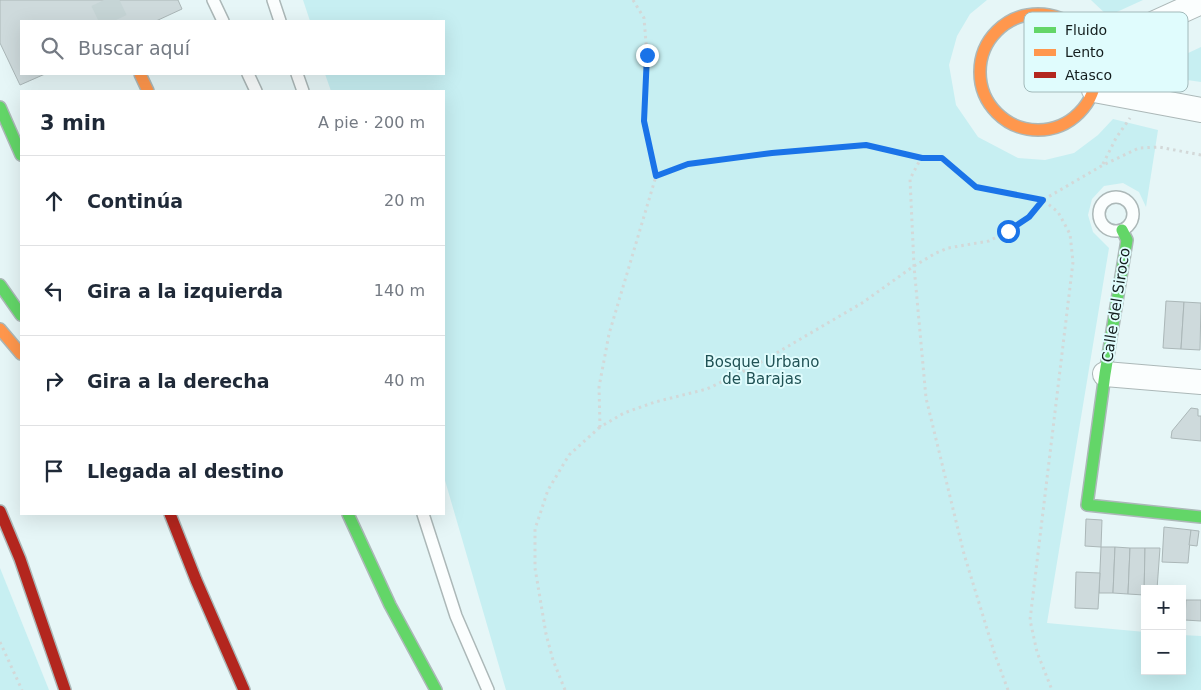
<!DOCTYPE html>
<html lang="es">
<head>
<meta charset="utf-8">
<style>
  body { margin:0; font-family:"DejaVu Sans",sans-serif; background:#f2f2f3; color:#1f2937 }
  .controls { position:absolute; right:15px; bottom:15px; display:grid; overflow:hidden; border-radius:0px; box-shadow:0 5px 20px #0002 }
  .controls button { width:45px; height:45px; display:grid; place-items:center; padding:0; border:0; border-bottom:1px solid #e0e1e3; background:#fff; color:#1f2937; font:25px sans-serif }
  .stop { position:absolute; width:15px; height:15px; margin:-11px; border:4px solid #1a73e8; border-radius:50%; background:#fff }
  .stop.end { background:#1a73e8; border-color:#fff; box-shadow:0 1px 5px #0008 }
  .list { margin:0; padding:0; list-style:none }
  h2 { display:flex; justify-content:space-between; align-items:center; height:65px; margin:0; padding:0 20px; font-size:21px }
  h2 small { font-size:16px; font-weight:400; color:#747a83 }
  .list li { display:grid; grid-template-columns:32px 1fr auto; gap:15px; align-items:center; box-sizing:border-box; height:90px; padding:0 20px; border-top:1px solid #e0e1e3 }
  .list b { display:block; font-size:19px; white-space:nowrap }
  .list em { font-size:16px; font-style:normal; color:#747a83 }
  .icon { flex:none; width:28px; height:28px; fill:none; stroke:currentColor; stroke-width:2; stroke-linecap:round; stroke-linejoin:round }
  .map { position:relative; flex:none; width:1201px; height:690px; overflow:hidden }
  .search { position:absolute; background:#fff; box-shadow:0 5px 20px #0002; left:20px; top:20px; width:425px; height:55px; display:flex; align-items:center; gap:12px; box-sizing:border-box; padding:0 18px; border-radius:0px; color:#747a83; font-size:19px }
  .panel { position:absolute; background:#fff; box-shadow:0 5px 20px #0002; left:20px; top:90px; width:425px; height:425px; border-radius:0px }
  .map>svg:first-child { display:block }
</style>
</head>
<body>
<div class="map">
<svg width="1201" height="690" viewBox="0 0 1201 690">
  <rect width="100%" height="100%" fill="#e6f6f7"/>
  <g fill="#c7eff2">
    <polygon points="303,0 987,0 970,14 957,36 949,65 956,105 978,137 1018,158 1045,160 1074,153 1098,135 1113,119 1158,130 1146,207 1139,192 1123,183 1104,186 1092,199 1088,215 1093,232 1109,248 1047,623 1145,632 1145,671 1182,671 1182,635 1201,636 1201,690 506,690 444,477 444,91 331,91 325,74 444,74 444,21 310,21"/>
    <polygon points="1091,0 1143,0 1108,16"/>
    <polygon points="1201,47 1201,82 1180,79 1169,72 1168,64 1171,61"/>
    <polygon points="0,568 49,690 0,690"/>
  </g>
  <g fill="#cedadc" stroke="#abb7b8">
    <polygon points="0,0 178,0 182,9 156,21 21,21 21,74 45,74 20,85 0,43"/>
    <polygon points="1166,301 1184,302 1181,349 1163,348"/>
    <polygon points="1184,302 1201,303 1200,350 1181,349"/>
    <polygon points="1191,408 1198,409 1198,416 1201,416 1201,441 1171,438 1172,431"/>
    <polygon points="1086,519 1102,520 1101,547 1085,546"/>
    <polygon points="1164,527 1191,530 1188,563 1162,562"/>
    <polygon points="1191,530 1199,531 1197,546 1189,545"/>
    <polygon points="1101,547 1115,547 1113,593 1099,593"/>
    <polygon points="1115,547 1130,548 1128,594 1113,593"/>
    <polygon points="1130,548 1145,548 1144,595 1128,594"/>
    <polygon points="1145,548 1160,548 1157,589 1145,589 1144,595"/>
    <polygon points="1076,572 1100,573 1098,609 1075,608"/>
    <polygon points="1186,600 1201,600 1201,621 1185,620"/>
  </g>
  <g fill="none" stroke-linecap="round" stroke-linejoin="round">
    <polyline stroke="#c6d5d6" stroke-width="28" stroke-dasharray="28 14" stroke-linecap="butt" points="104,0 114,21"/>
    <defs>
      <g id="lane">
        <polyline points="213,0 223,21"/>
        <polyline points="273,0 280,21"/>
        <polyline points="248,74 256,91"/>
        <polyline points="297,74 303,91"/>
        <circle cx="1116" cy="214" r="17"/>
        <polyline points="423,514 456,616 488,690"/>
      </g>
      <g id="street">
        <polyline points="1093,51 1201,2"/>
        <polyline points="1094,90 1201,110"/>
        <polyline points="1105,374 1201,382"/>
      </g>
      <g id="fast">
        <polyline points="0,107 21,155"/>
        <polyline points="1122,230 1127,240 1105,374 1087,505 1201,517"/>
        <polyline points="0,285 21,315"/>
        <polyline points="348,514 390,605 436,690"/>
      </g>
      <g id="slow">
        <circle cx="1038" cy="72" r="58"/>
        <polyline points="140,74 148,91"/>
        <polyline points="0,329 21,354"/>
      </g>
      <g id="jam">
        <polyline points="0,511 20,559 65,690"/>
        <polyline points="170,514 196,580 244,690"/>
      </g>
    </defs>
    <use href="#lane" stroke="#acb8b8" stroke-width="14"/>
    <use href="#street" stroke="#acb8b8" stroke-width="26"/>
    <use href="#fast" stroke="#acb8b8" stroke-width="14"/>
    <use href="#slow" stroke="#acb8b8" stroke-width="14"/>
    <use href="#jam" stroke="#acb8b8" stroke-width="14"/>
    <g stroke="#d3d8d8" stroke-width="3" stroke-dasharray="2.5 4" stroke-linecap="butt">
      <polyline points="633,0 644,18 647,55 644,121 656,176"/>
      <polyline points="1141,55 1143,59"/>
      <polyline points="921,158 866,145 772,153 688,164 656,176 609,334 599,387 600,427 624,413 655,402 707,389 756,365 862,303 914,266 936,253 948,248 989,241 1008,231 1029,217 1043,200 1103,165 1139,148 1159,147 1201,155"/>
      <polyline points="1103,164 1116,138 1130,118"/>
      <polyline points="0,642 22,690"/>
      <polyline points="565,690 553,660 546,634 535,568 535,529 548,490 569,455 600,427"/>
      <polyline points="1008,690 995,655 964,554 926,398 914,266 910,179 921,158 942,157 976,187 1043,200 1058,212 1070,234 1073,262 1030,620 1037,652 1052,690"/>
    </g>
    <use href="#lane" stroke="#fbfefe" stroke-width="11"/>
    <use href="#street" stroke="#fbfefe" stroke-width="24"/>
    <use href="#fast" stroke="#63d668" stroke-width="11"/>
    <use href="#slow" stroke="#ff974d" stroke-width="11"/>
    <use href="#jam" stroke="#b3261e" stroke-width="11"/>
  </g>
  <g fill="none" stroke-linecap="round" stroke-linejoin="round">
    <polyline stroke="#1a73e8" stroke-width="6" points="647,55 644,121 656,176 688,164 772,153 866,145 922,158 942,158 976,187 1043,200 1029,217 1008,231"/>
  </g>
  <g text-anchor="middle" dominant-baseline="central" stroke-width="4" stroke-linejoin="round" paint-order="stroke">
    <g font-size="15" fill="#131d1d" stroke="#e0fcfd">
      <text transform="translate(1116 305) rotate(-81)">Calle del Siroco</text>
    </g>
    <g font-size="15" fill="#205255" stroke="#e0fcfd">
      <text x="762" y="362">Bosque Urbano<tspan x="762" dy="17">de Barajas</tspan></text>
    </g>
  </g>
  <rect x="1024" y="12" width="164" height="80" rx="8" fill="#e0fcfd" stroke="#a2b9ba" stroke-width="1"/>
  <rect x="1034" y="27" width="22" height="6" fill="#63d668"/>
  <rect x="1034" y="49" width="22" height="7" fill="#ff974d"/>
  <rect x="1034" y="72" width="22" height="6" fill="#b3261e"/>
  <g font-size="14" fill="#131d1d">
    <text x="1065" y="35">Fluido</text>
    <text x="1065" y="57">Lento</text>
    <text x="1065" y="80">Atasco</text>
  </g>
</svg>
<div class="controls">
<button>+</button>
<button>−</button>
</div>
<div class="stop" style="left:1008px;top:231px"></div>
<div class="stop end" style="left:647px;top:55px"></div>
<div class="search"><svg class="icon" aria-label="search" viewBox="0 0 24 24"><circle cx="10" cy="10" r="6"/><path d="M15 15l6 6"/></svg>Buscar aquí</div>
<section class="panel">
<h2>3 min<small>A pie · 200 m</small></h2>
<ul class="list">
<li><svg class="icon" aria-label="ahead" viewBox="0 0 24 24"><path d="M12 20V5M6 11l6-6 6 6"/></svg><div><b>Continúa</b></div><em>20 m</em></li>
<li><svg class="icon" aria-label="left" viewBox="0 0 24 24"><path d="M17 20v-9H6M10 6l-5 5 5 5"/></svg><div><b>Gira a la izquierda</b></div><em>140 m</em></li>
<li><svg class="icon" aria-label="right" viewBox="0 0 24 24"><path d="M7 20v-9h11M14 6l5 5-5 5"/></svg><div><b>Gira a la derecha</b></div><em>40 m</em></li>
<li><svg class="icon" aria-label="arrive" viewBox="0 0 24 24"><path d="M6 21V4h12l-3 4 3 4H6"/></svg><div><b>Llegada al destino</b></div></li>
</ul>
</section>
</div>
</body>
</html>
